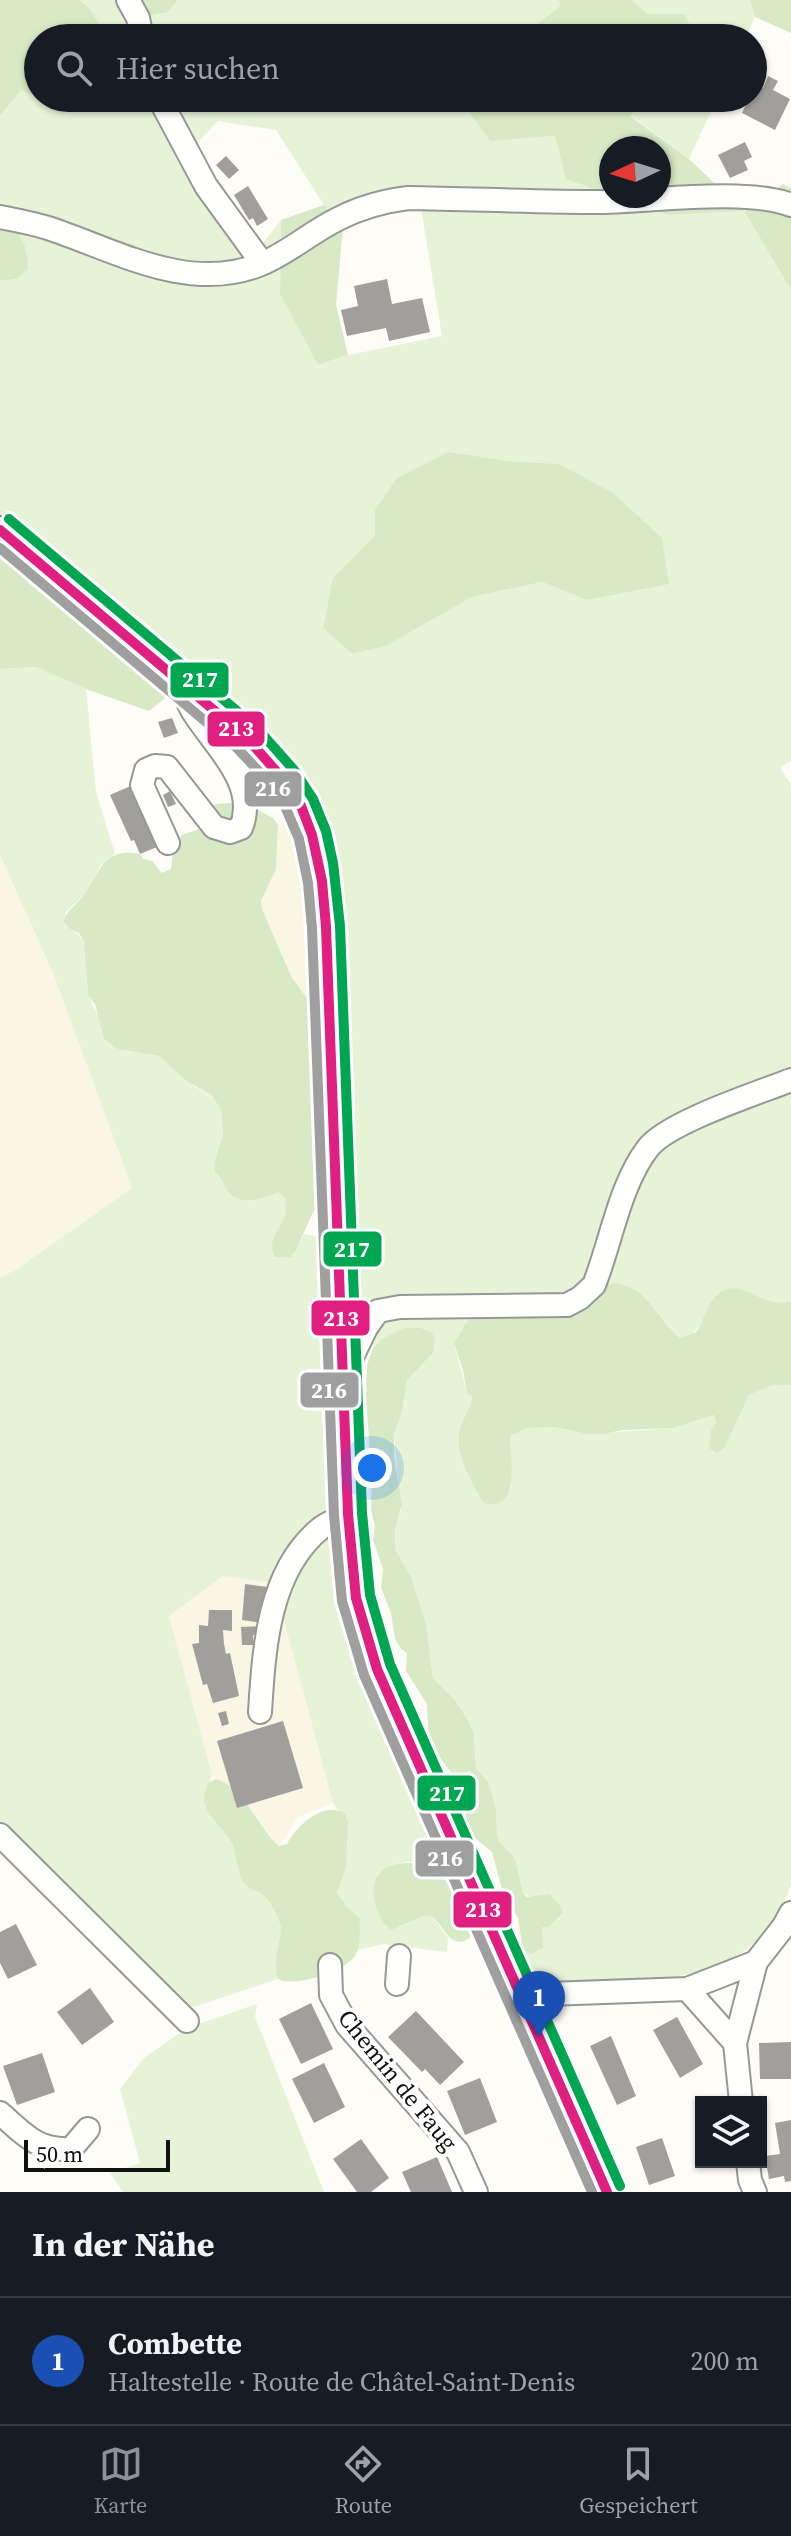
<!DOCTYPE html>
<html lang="de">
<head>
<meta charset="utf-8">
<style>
  body { margin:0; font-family:"Source Serif 4",serif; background:#20242c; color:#f1f3f6 }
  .controls { position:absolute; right:24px; bottom:24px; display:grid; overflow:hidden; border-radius:0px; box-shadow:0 2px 6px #0004 }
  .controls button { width:72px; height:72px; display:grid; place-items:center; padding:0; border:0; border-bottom:2px solid #363941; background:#171b24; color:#f1f3f6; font:40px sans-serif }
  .compass { position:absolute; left:599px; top:136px; width:72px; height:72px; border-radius:50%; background:#171b24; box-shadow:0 2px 6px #0004; rotate:266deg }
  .scale { position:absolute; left:24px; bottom:20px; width:146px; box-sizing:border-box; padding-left:8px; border:4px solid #111; border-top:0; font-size:22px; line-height:28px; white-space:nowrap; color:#111; -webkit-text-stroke:6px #fff; paint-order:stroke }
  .you { position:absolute; left:372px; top:1468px; width:28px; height:28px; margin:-20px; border:6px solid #fff; border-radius:50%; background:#1a73e8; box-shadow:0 0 0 12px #1a73e833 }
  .badge { display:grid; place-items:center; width:52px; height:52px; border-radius:50%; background:#8c9099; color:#fff; font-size:26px; font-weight:700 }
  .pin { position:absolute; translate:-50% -66px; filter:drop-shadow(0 2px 4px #0008) }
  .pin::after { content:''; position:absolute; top:42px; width:28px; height:24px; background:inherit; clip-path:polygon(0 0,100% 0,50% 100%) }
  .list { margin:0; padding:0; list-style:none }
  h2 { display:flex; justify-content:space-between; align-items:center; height:104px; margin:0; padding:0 32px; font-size:34px }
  h2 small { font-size:26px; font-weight:400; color:#9ea1a6 }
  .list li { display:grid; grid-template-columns:52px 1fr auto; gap:24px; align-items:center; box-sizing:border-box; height:128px; padding:0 32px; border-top:2px solid #363941 }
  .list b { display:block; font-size:30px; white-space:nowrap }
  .list p { margin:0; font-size:26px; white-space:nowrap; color:#9ea1a6 }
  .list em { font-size:26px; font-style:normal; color:#9ea1a6 }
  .icon { flex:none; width:44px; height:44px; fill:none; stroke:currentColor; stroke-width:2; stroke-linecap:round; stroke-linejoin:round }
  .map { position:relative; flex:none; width:791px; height:2192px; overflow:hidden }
  .search { position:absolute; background:#171b24; box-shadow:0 2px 6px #0004; left:24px; right:24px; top:24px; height:88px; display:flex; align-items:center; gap:20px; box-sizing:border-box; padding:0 28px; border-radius:44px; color:#9ea1a6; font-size:30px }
  .sheet { height:232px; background:#171b24 }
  nav { display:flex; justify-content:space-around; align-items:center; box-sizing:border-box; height:112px; border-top:2px solid #363941; background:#171b24; font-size:22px; color:#9ea1a6 }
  nav a { display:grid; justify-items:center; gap:4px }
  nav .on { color:#8c9099 }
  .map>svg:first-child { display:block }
</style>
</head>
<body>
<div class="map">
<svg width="791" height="2192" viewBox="0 0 791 2192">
  <rect width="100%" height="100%" fill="#fdfcf7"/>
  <g fill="#f9f7e4">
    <polygon points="292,820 311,904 315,959 314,1004 308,1000 291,976 262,909 261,901 276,869 278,825"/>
    <polygon points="0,855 53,973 132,1188 14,1271 0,1277"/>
    <polygon points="223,1576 274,1583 333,1803 298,1817 279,1846 212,1775 169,1616"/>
  </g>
  <g fill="#e7f3d7" fill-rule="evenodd">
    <polygon points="80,0 134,0 168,12 178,0 559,0 562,4 535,26 494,31 477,38 109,38 89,8"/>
    <polygon points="631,0 750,0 755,17 745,38 698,38 684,14 648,14"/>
    <path d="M21,90L52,105L78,98H459L490,140L555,136L611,195L667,215L744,211L791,290V761L780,767L791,785V1301L776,1304L752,1294L701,1325L688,1337L680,1338C657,1319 649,1288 616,1283L467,1321L454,1343L467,1394L472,1395C471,1409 462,1418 459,1431C454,1455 471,1482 483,1502L511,1489L510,1436L527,1428L554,1427L587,1434L673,1428L714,1415L725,1447L749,1395L773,1385H791V1885C761,1976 675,1982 592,1981C568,1981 541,1986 522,1969L523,1951L526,1953L542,1933V1927H549L563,1914L523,1893L515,1858L499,1841L497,1834L496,1809L489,1783L476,1768L474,1734L469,1722L455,1700L433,1678L426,1624L411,1577L395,1549V1531L401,1511L394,1434L402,1413L407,1380L434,1352L435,1345L432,1333C410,1322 390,1333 373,1348L371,1325L384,1304L352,1297L335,891L324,816L261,734L0,515V281L17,279L0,222V116ZM218,121L276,130L324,205L343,226L389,205L421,208L442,336L349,355L318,365L280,294L281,220L260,247L184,156ZM507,461L559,464L587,600L542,582L472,597L386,646L352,654L323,627L334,578L375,535Z"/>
    <polygon points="644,98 717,98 689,159 630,115"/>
    <path d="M36,667L86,689L96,792L115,854L101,865L85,894L65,913L70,929C94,939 83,971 88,992C92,1008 109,1034 118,1049L159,1056L195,1087L210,1095L216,1102L221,1109L223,1135L214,1163L215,1172L250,1201L278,1192L285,1198L286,1217L272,1240L296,1250L304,1234L320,1237L335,1501V1551L346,1625L452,1878C437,1870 413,1856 395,1865C388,1868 380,1877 375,1883V1901L379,1916L399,1927L424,1916L433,1917L448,1938L447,1952L383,1944L358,1950L360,1918L347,1907L337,1892L346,1868L345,1813L337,1809L333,1803L274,1583L223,1576L169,1616L212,1775C199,1800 223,1825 233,1846C240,1859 244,1874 249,1888C267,1893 281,1915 281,1934C281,1949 274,1963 278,1979L194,2007L179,2003L0,1823V1277L14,1271L132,1188L53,973L0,855V669Z"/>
    <polygon points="257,2004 255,2017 324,2192 123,2192 110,2173 140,2163 120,2089 144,2058 187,2028"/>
  </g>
  <g fill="#d8eac5">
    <polygon points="0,0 80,0 89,8 109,38 38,38 38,98 78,98 52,105 21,90 0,116"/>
    <polygon points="134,0 178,0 168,12 152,15"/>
    <polygon points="559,0 631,0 648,14 684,14 698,38 477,38 494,31 535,26 561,5"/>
    <polygon points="750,0 791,0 791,33 755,17"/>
    <polygon points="459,98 644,98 630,116 689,159 744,211 783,184 791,188 791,290 744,211 667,215 615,196 659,196 659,148 611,148 611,195 566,179 555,136 490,141"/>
    <polygon points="324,205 343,226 336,305 348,355 318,365 280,294 281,220"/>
    <path d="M0,222C23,231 27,246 28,269L17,279L0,281Z"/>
    <polygon points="448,452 507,461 559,464 613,493 662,538 669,584 587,600 542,582 472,597 386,646 352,654 323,628 333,578 375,535 375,510 397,478"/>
    <polygon points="0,549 173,692 149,711 86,689 36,667 0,669"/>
    <path d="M243,802L273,818L278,825L276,869L261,901L262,909L291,976L308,1000L322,1008V1193L296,1250L291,1257H275C267,1241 277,1232 284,1219C287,1213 285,1205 285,1198L278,1192C264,1198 242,1207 229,1193C222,1185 225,1180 215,1172L214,1163L223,1135L221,1109L211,1095L188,1082L159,1056L118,1049L104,1039L95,1004L88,995L84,942L79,933L70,929L64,922C66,910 76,906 83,896C101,872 102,847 140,854L143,859L152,861L162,873L171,869L173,852L182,835L207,826L209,809L216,804Z"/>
    <path d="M616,1283C649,1288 656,1318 680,1338L696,1332C705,1320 706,1304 718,1294C741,1275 761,1310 791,1301V1385H773L749,1395L725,1447L717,1453L709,1448L711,1430L716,1423L714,1415L673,1428L622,1430L604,1434H587L554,1427L527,1428L510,1436C510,1458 522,1514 483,1503C471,1481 451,1450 461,1425C465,1415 471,1407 472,1396L467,1394L463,1370L454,1343L467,1321L474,1315L523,1302Z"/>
    <polygon points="404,1328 421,1328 432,1333 435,1338 434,1352 407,1380 402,1413 394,1434 394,1457 402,1504 395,1531 395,1549 411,1577 426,1624 433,1678 455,1700 469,1722 474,1734 476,1768 489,1783 496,1809 497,1834 499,1841 515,1858 523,1893 527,1897 550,1894 562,1908 563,1913 549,1927 542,1927 543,1948 531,1954 523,1950 518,1918 504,1897 492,1852 468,1832 460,1783 429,1745 427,1704 406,1671 407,1653 401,1649 395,1639 391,1613 381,1588 383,1569 373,1540 375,1527 371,1509 372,1479 366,1397 367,1365 373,1348 382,1339"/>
    <path d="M216,1779C246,1789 257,1827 279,1846L287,1844C297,1826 322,1801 345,1813L348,1822L346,1868L337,1892L347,1907L360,1918C359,1930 362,1945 355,1956C345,1971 294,1988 278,1979C271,1956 284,1938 280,1924C276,1912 271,1901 260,1893C257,1891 253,1891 249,1888C237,1879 238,1861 234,1848C228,1831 207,1818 204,1801C204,1795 206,1789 208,1783Z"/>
    <path d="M411,1863C436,1866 455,1878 471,1897L472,1936C452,1953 446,1929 433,1917L424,1916L391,1930C376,1920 366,1885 381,1872C389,1864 401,1863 411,1863Z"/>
  </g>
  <g fill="#a19f9c">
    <polygon points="768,76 778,81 773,90 790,99 775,130 742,113 749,98 753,98 756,84 763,88"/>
    <polygon points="745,142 752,157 744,161 748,170 730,178 718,155"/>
    <polygon points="226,156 239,170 229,179 216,165"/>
    <polygon points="248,186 268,219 257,226 253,218 249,220 234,195"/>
    <polygon points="387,279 392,304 422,298 430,332 389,341 386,328 347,336 341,310 358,306 354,286"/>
    <polygon points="172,718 178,733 164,738 158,722"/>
    <polygon points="135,784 150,818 145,820 157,847 140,854 134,840 131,841 110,795"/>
    <polygon points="170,791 176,804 168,807 163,795"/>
    <polygon points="245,1584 268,1587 264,1623 242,1620"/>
    <polygon points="209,1610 232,1610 232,1631 223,1630 224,1644 226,1654 230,1653 239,1696 213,1703 207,1684 203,1685 192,1644 199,1643 199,1625 208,1626"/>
    <polygon points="263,1626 263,1635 253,1635 254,1645 242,1645 241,1627"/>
    <polygon points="226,1711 229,1724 222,1726 218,1713"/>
    <polygon points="283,1721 303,1788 237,1808 217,1741"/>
    <polygon points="16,1924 37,1965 8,1979 0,1963 0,1932"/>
    <polygon points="90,1988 114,2022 82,2045 57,2012"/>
    <polygon points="311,2003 333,2049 301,2064 279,2019"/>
    <polygon points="416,2011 464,2062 440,2085 425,2069 422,2072 388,2037"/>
    <polygon points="677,2017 703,2064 680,2078 653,2030"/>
    <polygon points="611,2036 636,2096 617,2105 590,2046"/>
    <polygon points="791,2042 791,2079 760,2079 759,2043"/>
    <polygon points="42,2053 55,2092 17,2105 3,2066"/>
    <polygon points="324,2063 345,2107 314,2123 292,2079"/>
    <polygon points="480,2078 497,2122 465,2135 447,2091"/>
    <polygon points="791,2120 791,2181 785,2182 784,2176 769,2179 765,2156 780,2154 775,2123"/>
    <polygon points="662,2138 675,2176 649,2185 636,2147"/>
    <polygon points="361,2139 389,2178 371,2192 357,2192 333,2159"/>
    <polygon points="437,2157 452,2192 411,2192 402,2172"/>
  </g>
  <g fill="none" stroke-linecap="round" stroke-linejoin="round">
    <defs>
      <g id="minor">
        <polyline points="128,0 138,18 142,38"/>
        <polyline points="159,98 206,186 262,263"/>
        <path d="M0,217C16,220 32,223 48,228C115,250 187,293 259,265C287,254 311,232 338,219C359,208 384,201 408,198C473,199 538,202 603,202C654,201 746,188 791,205"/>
        <path d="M168,843L142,785L146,770L155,766L167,767L214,827L230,832L241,828C259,783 213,745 192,710C187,701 183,691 179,682"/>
        <path d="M343,1376L366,1328L378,1311L400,1307L567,1305L580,1298L594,1285C611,1242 620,1184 648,1148C668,1122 758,1093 791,1080"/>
        <path d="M260,1712C264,1649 268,1571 321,1528C329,1522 340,1518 348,1514"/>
        <polyline points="0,1835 187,2021"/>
        <polyline points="330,1965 331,1995 347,2025 458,2152 476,2192"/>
        <polyline points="397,1984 399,1956"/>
        <polyline points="687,1989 735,2043 741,2102"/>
        <polyline points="521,1995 687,1989 756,1962 784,1926 791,1913"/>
        <polyline points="735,2043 756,1962"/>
        <path d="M0,2113C24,2134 37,2151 71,2149L88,2129"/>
        <polyline points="748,2162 750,2180 755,2192"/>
      </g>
      <path id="major" d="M0,530L247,738C266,759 288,780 301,806C320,843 323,887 326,927L348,1514L356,1598L377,1669L607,2192"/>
    </defs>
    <use href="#minor" stroke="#979795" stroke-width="26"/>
    <use href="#major" stroke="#858482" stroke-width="30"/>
    <use href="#minor" stroke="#fffffe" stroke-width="22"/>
    <use href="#major" stroke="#ede9dc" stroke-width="26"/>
    <defs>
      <polyline id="bus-1" points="0,530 247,738 283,779 301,806 312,835 322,881 326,927 348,1514 356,1598 377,1669 607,2192"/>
      <polyline id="bus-2" points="0,548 237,748 266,779 284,804 299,839 308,883 312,928 334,1515 342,1601 364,1675 592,2192"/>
      <polyline id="bus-3" points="9,519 256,727 294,770 313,799 326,831 333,863 340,926 362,1513 370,1595 390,1664 620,2186"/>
    </defs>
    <use href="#bus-1" stroke="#fff" stroke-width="16"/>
    <use href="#bus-2" stroke="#fff" stroke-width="16"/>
    <use href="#bus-3" stroke="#fff" stroke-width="16"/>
    <use href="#bus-1" stroke="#e02080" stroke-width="10"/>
    <use href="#bus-2" stroke="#9f9f9f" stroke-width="10"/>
    <use href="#bus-3" stroke="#00a651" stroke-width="10"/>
  </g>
  <g text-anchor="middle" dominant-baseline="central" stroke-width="8" stroke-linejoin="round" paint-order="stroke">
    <g font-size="24" fill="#111" stroke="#fff">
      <text transform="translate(398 2080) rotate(51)">Chemin de Faug</text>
    </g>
  </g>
  <g stroke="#fff" stroke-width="3">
    <rect x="169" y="661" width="61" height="38" rx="8" fill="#00a651"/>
    <rect x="206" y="710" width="60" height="38" rx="8" fill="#e02080"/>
    <rect x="243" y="770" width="60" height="38" rx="8" fill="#9f9f9f"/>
    <rect x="322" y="1230" width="61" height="38" rx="8" fill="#00a651"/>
    <rect x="310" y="1299" width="61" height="38" rx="8" fill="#e02080"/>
    <rect x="299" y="1371" width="61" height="38" rx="8" fill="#9f9f9f"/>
    <rect x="416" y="1774" width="61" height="38" rx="8" fill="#00a651"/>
    <rect x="414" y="1839" width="61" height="39" rx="8" fill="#9f9f9f"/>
    <rect x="452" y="1890" width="61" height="39" rx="8" fill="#e02080"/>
  </g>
  <g font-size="22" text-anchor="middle" font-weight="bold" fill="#fff">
    <text x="200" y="687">217</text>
    <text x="236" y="736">213</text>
    <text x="273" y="796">216</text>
    <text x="352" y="1257">217</text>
    <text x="341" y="1326">213</text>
    <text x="329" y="1398">216</text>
    <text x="447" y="1801">217</text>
    <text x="445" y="1866">216</text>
    <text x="483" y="1917">213</text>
  </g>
</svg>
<div class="controls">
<button><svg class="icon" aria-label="layers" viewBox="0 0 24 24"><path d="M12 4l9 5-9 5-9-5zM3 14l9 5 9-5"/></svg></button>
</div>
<svg class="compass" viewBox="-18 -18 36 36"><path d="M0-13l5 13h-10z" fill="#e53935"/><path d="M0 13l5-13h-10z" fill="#9ea1a6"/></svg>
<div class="scale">50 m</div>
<div class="you"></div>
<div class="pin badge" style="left:539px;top:2037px;background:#1a4fb4">1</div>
<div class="search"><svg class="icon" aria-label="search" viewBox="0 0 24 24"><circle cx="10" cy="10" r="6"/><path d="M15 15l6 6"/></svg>Hier suchen</div>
</div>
<section class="sheet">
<h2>In der Nähe<small></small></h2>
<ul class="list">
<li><span class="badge" style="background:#1a4fb4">1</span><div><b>Combette</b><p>Haltestelle · Route de Châtel-Saint-Denis</p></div><em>200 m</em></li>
</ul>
</section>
<nav>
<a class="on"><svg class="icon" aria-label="map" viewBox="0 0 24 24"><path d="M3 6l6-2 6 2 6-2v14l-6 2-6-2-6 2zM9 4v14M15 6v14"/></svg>Karte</a>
<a><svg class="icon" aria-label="directions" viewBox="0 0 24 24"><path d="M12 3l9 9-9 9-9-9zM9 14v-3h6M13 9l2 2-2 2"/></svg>Route</a>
<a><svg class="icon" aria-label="saved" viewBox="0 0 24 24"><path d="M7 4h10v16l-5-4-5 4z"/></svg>Gespeichert</a>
</nav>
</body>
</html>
